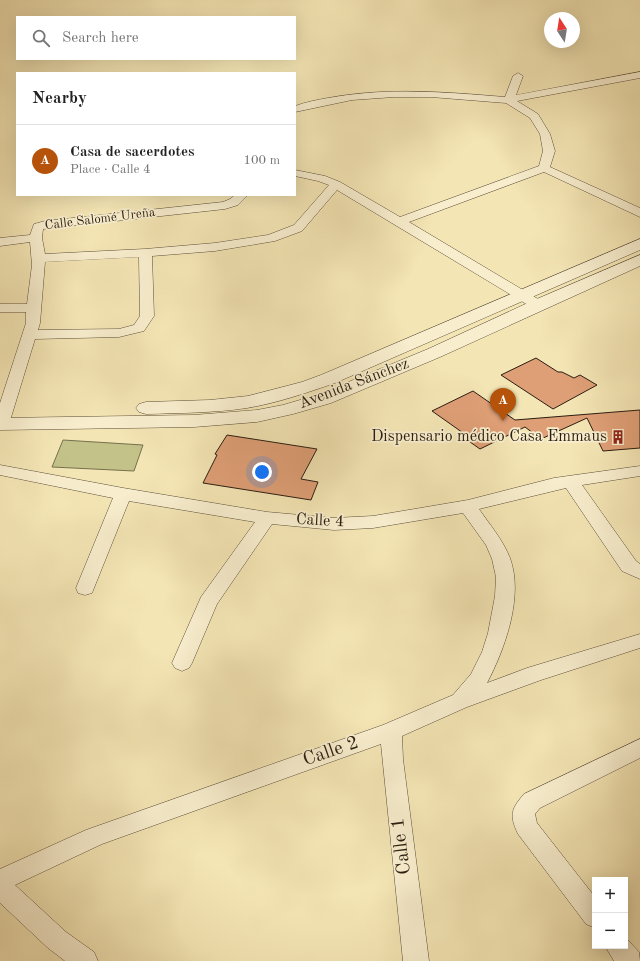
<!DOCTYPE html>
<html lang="en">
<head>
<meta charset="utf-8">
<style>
  body { margin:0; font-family:"Old Standard TT",serif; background:#f2f2f2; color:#222 }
  .controls { position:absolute; right:12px; bottom:12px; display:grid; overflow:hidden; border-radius:0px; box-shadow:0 4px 16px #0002 }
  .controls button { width:36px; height:36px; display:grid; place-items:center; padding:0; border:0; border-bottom:1px solid #e0e0e0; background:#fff; color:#222; font:20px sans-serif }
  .compass { position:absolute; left:544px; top:12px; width:36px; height:36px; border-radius:50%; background:#fff; box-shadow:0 4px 16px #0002; rotate:348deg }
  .you { position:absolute; left:262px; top:472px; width:14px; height:14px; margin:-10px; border:3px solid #fff; border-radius:50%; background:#1a73e8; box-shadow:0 0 0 6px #1a73e833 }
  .badge { display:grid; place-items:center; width:26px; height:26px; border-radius:50%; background:#b45309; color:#fff; font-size:13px; font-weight:700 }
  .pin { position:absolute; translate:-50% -33px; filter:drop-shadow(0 1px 2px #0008) }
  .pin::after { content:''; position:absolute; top:21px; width:14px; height:12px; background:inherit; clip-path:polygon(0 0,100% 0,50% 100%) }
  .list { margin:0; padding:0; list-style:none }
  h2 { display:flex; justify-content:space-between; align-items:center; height:52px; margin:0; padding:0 16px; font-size:17px }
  h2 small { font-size:13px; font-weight:400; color:#767676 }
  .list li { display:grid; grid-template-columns:26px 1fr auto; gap:12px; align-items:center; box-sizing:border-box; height:72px; padding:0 16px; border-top:1px solid #e0e0e0 }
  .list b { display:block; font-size:15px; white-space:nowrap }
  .list p { margin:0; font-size:13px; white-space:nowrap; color:#767676 }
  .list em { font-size:13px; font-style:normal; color:#767676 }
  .icon { flex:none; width:22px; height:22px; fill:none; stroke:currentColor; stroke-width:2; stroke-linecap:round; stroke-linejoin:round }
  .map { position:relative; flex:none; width:640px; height:961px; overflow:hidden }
  .search { position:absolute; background:#fff; box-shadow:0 4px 16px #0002; left:16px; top:16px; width:280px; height:44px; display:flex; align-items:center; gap:10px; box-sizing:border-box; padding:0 14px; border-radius:0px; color:#767676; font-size:15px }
  .panel { position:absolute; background:#fff; box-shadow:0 4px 16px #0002; left:16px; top:72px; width:280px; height:124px; border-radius:0px }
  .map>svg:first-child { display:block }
</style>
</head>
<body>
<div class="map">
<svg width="640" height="961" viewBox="0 0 640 961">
  <rect width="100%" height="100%" fill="#f4e5b4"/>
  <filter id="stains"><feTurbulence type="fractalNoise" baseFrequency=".005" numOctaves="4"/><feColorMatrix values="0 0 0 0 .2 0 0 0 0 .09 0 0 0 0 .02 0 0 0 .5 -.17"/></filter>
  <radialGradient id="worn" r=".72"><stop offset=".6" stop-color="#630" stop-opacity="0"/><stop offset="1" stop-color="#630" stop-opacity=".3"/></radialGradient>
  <polygon fill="#c2c289" stroke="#76704d" points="63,440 143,445 134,471 52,467"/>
  <g fill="#df9f76" stroke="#291d11">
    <polygon points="536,358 558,372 562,372 574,378 580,375 597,385 553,409 501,375"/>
    <polygon points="473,391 515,420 640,410 640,448 603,451 587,418 541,439 525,427 480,449 463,437 466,435 432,411"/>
    <polygon points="227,435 317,449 301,479 318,482 311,500 203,483 217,455 215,454"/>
  </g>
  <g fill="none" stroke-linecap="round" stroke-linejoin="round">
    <defs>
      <g id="minor">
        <path d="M640,72V78L517,101L538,114L550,134L555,151L550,167L640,208V217L544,172L409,222L543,302L545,305L543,308L538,309L533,308L337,190L302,231L275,241L215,251L152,256L154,316L144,331L119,337L35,339L9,424L7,427L0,429V403L26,323V312H0V304H27L32,265L30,242L0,246V238L30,235L34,224L45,221L223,202L230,199L235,195H248L238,205L225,209L43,229L42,238L45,254L145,249L215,243L268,235L294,225L329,185L318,181L295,176V170L325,176L340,182L400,217L539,166L543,151L540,134L530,118L506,103L431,97H394L352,100L295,112V106C306,102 317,100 328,98C387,87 445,92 505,97L513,76L518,73L523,76L516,95ZM139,257L140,316L134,325L119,329L38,330L40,323L45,262Z"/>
        <path d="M0,465L123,488L267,512L334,518L373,516L468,500L554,478L640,466V476L582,485L636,561L640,564V579L622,571L566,488L479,509C490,525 503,540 510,558C524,596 505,649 487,683L527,668L640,634V648L541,680L467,707L402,736L403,759L429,961H403L381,744L102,844L15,885L66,932L94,952L98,961H65L48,948L0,903V869L86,830L383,725L453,695L471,674L482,652L488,633L495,596L496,577L492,559L486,545L463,513L373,528L334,530L272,524L217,604L192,663L189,668L182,671L175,668L172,663L201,597L255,522L129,501L94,588L92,593L85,595L78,593L76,588L113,498L0,475Z"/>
        <path d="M640,739V758L540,808L535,814L537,823L595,897V928L586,924L518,834C509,815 511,809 524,794Z"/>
        <polygon points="625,937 639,952 640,961 614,961 605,946 625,946"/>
      </g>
      <g id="tertiary">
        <path d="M640,239V250L335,383C306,393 277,403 247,408C213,413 180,413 146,414L139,412L136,408L139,404L146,402L210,400L248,396L302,382L321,375Z"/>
        <polygon points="640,255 640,266 440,357 331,403 293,414 257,422 194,427 0,430 0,418 194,415 257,410 283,405 317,395 428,349 532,301"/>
      </g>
    </defs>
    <use href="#minor" stroke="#5c4f3a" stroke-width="1"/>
    <use href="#tertiary" stroke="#5c4f3a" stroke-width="1"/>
    <use href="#minor" fill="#f8eece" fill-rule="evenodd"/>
    <use href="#tertiary" fill="#f8eece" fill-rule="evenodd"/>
  </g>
  <defs>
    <symbol id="building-bare" viewBox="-9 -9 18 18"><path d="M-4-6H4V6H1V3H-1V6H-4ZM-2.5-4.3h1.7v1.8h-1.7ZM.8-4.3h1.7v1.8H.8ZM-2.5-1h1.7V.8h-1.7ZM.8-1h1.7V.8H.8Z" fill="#8f2418" stroke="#f8eece" stroke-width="2.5" paint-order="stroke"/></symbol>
  </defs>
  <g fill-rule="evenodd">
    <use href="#building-bare" x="608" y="427" width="20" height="20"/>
  </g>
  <g text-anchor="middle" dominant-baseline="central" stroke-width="3.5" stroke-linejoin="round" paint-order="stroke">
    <g font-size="13" fill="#291d11" stroke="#f8eece">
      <text transform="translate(100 219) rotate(-7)">Calle Salomé Ureña</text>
    </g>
    <g font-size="16" fill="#291d11" stroke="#f8eece">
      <text transform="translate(354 384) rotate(-21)">Avenida Sánchez</text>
      <text transform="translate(320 521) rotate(3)">Calle 4</text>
    </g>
    <g font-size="16" fill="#291d11" stroke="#f8eece" text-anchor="end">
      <text x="607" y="437">Dispensario médico Casa Emmaus</text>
    </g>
    <g font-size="19" fill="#291d11" stroke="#f8eece">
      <text transform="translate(331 752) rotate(-19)">Calle 2</text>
      <text transform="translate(402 846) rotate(-97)">Calle 1</text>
    </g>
  </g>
  <rect width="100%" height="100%" filter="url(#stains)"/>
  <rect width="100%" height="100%" fill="url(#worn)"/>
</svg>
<div class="controls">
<button>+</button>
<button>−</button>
</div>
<svg class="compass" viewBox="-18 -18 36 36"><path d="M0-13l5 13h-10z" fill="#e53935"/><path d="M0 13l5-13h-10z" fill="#767676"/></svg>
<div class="you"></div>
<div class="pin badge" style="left:503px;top:421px">A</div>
<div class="search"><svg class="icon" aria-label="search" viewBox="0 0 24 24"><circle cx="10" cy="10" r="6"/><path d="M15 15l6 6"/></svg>Search here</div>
<section class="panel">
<h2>Nearby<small></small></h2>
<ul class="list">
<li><span class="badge">A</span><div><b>Casa de sacerdotes</b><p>Place · Calle 4</p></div><em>100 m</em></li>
</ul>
</section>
</div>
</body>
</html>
